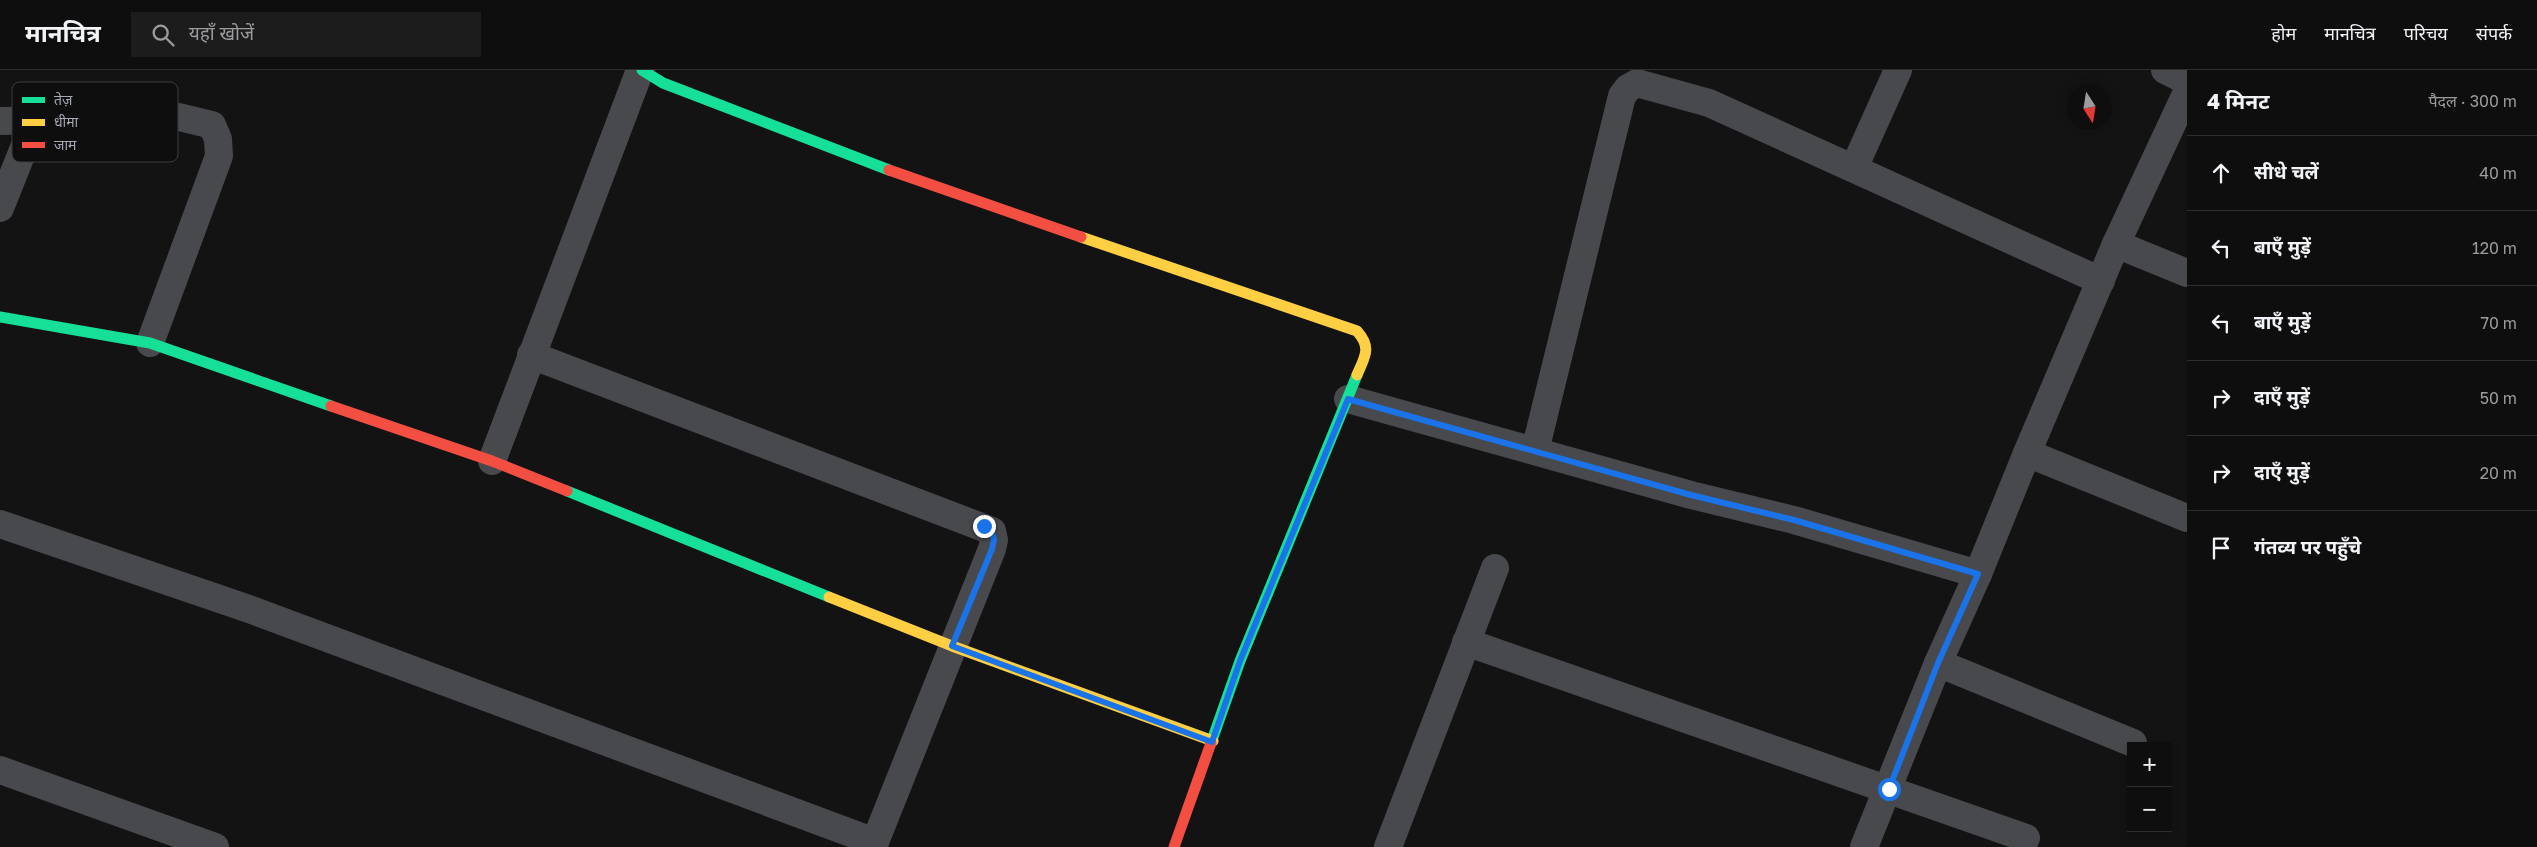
<!DOCTYPE html>
<html lang="hi">
<head>
<meta charset="utf-8">
<style>
  body { margin:0; font-family:"Golos Text","Noto Sans Devanagari",sans-serif; background:#1c1c1d; color:#f1f3f6 }
  .controls { position:absolute; right:15px; bottom:15px; display:grid; overflow:hidden; border-radius:0px; box-shadow:0 2px 8px #0003 }
  .controls button { width:45px; height:45px; display:grid; place-items:center; padding:0; border:0; border-bottom:1px solid #2e2e2f; background:#0e0e0f; color:#f1f3f6; font:25px sans-serif }
  .compass { position:absolute; left:2067px; top:15px; width:45px; height:45px; border-radius:50%; background:#0e0e0f; box-shadow:0 2px 8px #0003; rotate:168deg }
  .stop { position:absolute; width:15px; height:15px; margin:-11px; border:4px solid #1a73e8; border-radius:50%; background:#fff }
  .stop.end { background:#1a73e8; border-color:#fff; box-shadow:0 1px 5px #0008 }
  .list { margin:0; padding:0; list-style:none }
  h2 { display:flex; justify-content:space-between; align-items:center; height:65px; margin:0; padding:0 20px; font-size:21px }
  h2 small { font-size:16px; font-weight:400; color:#9b9c9e }
  .list li { display:grid; grid-template-columns:32px 1fr auto; gap:15px; align-items:center; box-sizing:border-box; height:75px; padding:0 20px; border-top:1px solid #2e2e2f }
  .list b { display:block; font-size:19px; white-space:nowrap }
  .list em { font-size:16px; font-style:normal; color:#9b9c9e }
  .icon { flex:none; width:28px; height:28px; fill:none; stroke:currentColor; stroke-width:2; stroke-linecap:round; stroke-linejoin:round }
  .map { position:relative; flex:none; width:2187px; height:777px; overflow:hidden }
  header { display:flex; align-items:center; gap:30px; box-sizing:border-box; height:70px; padding:0 25px; background:#0e0e0f; border-bottom:1px solid #2e2e2f }
  header strong { font-size:24px }
  nav { display:flex; gap:28px; margin-inline-start:auto; font-size:18px }
  .search { width:350px; height:45px; background:#1c1c1d; display:flex; align-items:center; gap:12px; box-sizing:border-box; padding:0 18px; border-radius:0px; color:#9b9c9e; font-size:19px }
  main { display:flex }
  aside { flex:1; background:#0e0e0f }
  .map>svg:first-child { display:block }
</style>
</head>
<body>
<header>
<strong>मानचित्र</strong>
<div class="search"><svg class="icon" aria-label="search" viewBox="0 0 24 24"><circle cx="10" cy="10" r="6"/><path d="M15 15l6 6"/></svg>यहाँ खोजें</div>
<nav><a>होम</a><a>मानचित्र</a><a>परिचय</a><a>संपर्क</a></nav>
</header>
<main>
<div class="map">
<svg width="2187" height="777" viewBox="0 0 2187 777">
  <rect width="100%" height="100%" fill="#131314"/>
  <g fill="none" stroke-linecap="round" stroke-linejoin="round">
    <g stroke="#48494c" stroke-width="28">
      <polyline points="2165,0 2187,11"/>
      <polyline points="0,51 179,47 212,55 218,69 219,86 150,273"/>
      <polyline points="1854,98 1898,0"/>
      <polyline points="0,138 35,50"/>
      <polyline points="2116,174 2187,203"/>
      <polyline points="531,285 992,461 994,470 992,479 873,777"/>
      <polyline points="1348,329 1691,425 1794,450 1978,504"/>
      <polyline points="1535,381 1622,26 1628,18 1637,13 1709,33 2101,211"/>
      <polyline points="2027,383 2187,448"/>
      <polyline points="492,391 640,0"/>
      <polyline points="0,454 249,539 875,772"/>
      <polyline points="1466,572 2026,768"/>
      <polyline points="1938,593 2133,673"/>
      <polyline points="0,700 215,777"/>
      <polyline points="1388,777 1495,498"/>
      <polyline points="1864,777 1938,593 1978,504 2027,383 2116,174 2187,22"/>
    </g>
    <g stroke="#16e098" stroke-width="11">
      <polyline points="642,0 663,13 889,100"/>
      <polyline points="0,247 150,273 331,336"/>
      <polyline points="567,421 829,527"/>
      <polyline points="1211,673 1240,591 1357,305"/>
    </g>
    <g stroke="#ffcf43" stroke-width="11">
      <path d="M1081,167L1357,261C1372,278 1365,286 1357,305"/>
      <polyline points="829,527 952,576 1213,671"/>
    </g>
    <g stroke="#f24e42" stroke-width="11">
      <polyline points="889,100 1081,167"/>
      <polyline points="331,336 492,391 567,421"/>
      <polyline points="1174,777 1211,673"/>
    </g>
  </g>
  <g fill="none" stroke-linecap="round" stroke-linejoin="round">
    <polyline stroke="#1a73e8" stroke-width="6" points="984,456 992,461 994,470 992,479 952,576 1212,672 1240,591 1348,329 1691,425 1794,450 1978,504 1938,593 1889,719"/>
  </g>
  <rect x="12" y="12" width="166" height="80" rx="8" fill="#0e0e0f" stroke="#3b3d41" stroke-width="1"/>
  <rect x="22" y="27" width="23" height="6" fill="#16e098"/>
  <rect x="22" y="49" width="23" height="7" fill="#ffcf43"/>
  <rect x="22" y="72" width="23" height="6" fill="#f24e42"/>
  <g font-size="14" fill="#a5aab4">
    <text x="54" y="35">तेज़</text>
    <text x="54" y="57">धीमा</text>
    <text x="54" y="80">जाम</text>
  </g>
</svg>
<div class="controls">
<button>+</button>
<button>−</button>
</div>
<svg class="compass" viewBox="-18 -18 36 36"><path d="M0-13l5 13h-10z" fill="#e53935"/><path d="M0 13l5-13h-10z" fill="#9b9c9e"/></svg>
<div class="stop" style="left:1889px;top:719px"></div>
<div class="stop end" style="left:984px;top:456px"></div>
</div>
<aside>
<h2>4 मिनट<small>पैदल · 300 m</small></h2>
<ul class="list">
<li><svg class="icon" aria-label="ahead" viewBox="0 0 24 24"><path d="M12 20V5M6 11l6-6 6 6"/></svg><div><b>सीधे चलें</b></div><em>40 m</em></li>
<li><svg class="icon" aria-label="left" viewBox="0 0 24 24"><path d="M17 20v-9H6M10 6l-5 5 5 5"/></svg><div><b>बाएँ मुड़ें</b></div><em>120 m</em></li>
<li><svg class="icon" aria-label="left" viewBox="0 0 24 24"><path d="M17 20v-9H6M10 6l-5 5 5 5"/></svg><div><b>बाएँ मुड़ें</b></div><em>70 m</em></li>
<li><svg class="icon" aria-label="right" viewBox="0 0 24 24"><path d="M7 20v-9h11M14 6l5 5-5 5"/></svg><div><b>दाएँ मुड़ें</b></div><em>50 m</em></li>
<li><svg class="icon" aria-label="right" viewBox="0 0 24 24"><path d="M7 20v-9h11M14 6l5 5-5 5"/></svg><div><b>दाएँ मुड़ें</b></div><em>20 m</em></li>
<li><svg class="icon" aria-label="arrive" viewBox="0 0 24 24"><path d="M6 21V4h12l-3 4 3 4H6"/></svg><div><b>गंतव्य पर पहुँचे</b></div></li>
</ul>
</aside>
</main>
</body>
</html>
